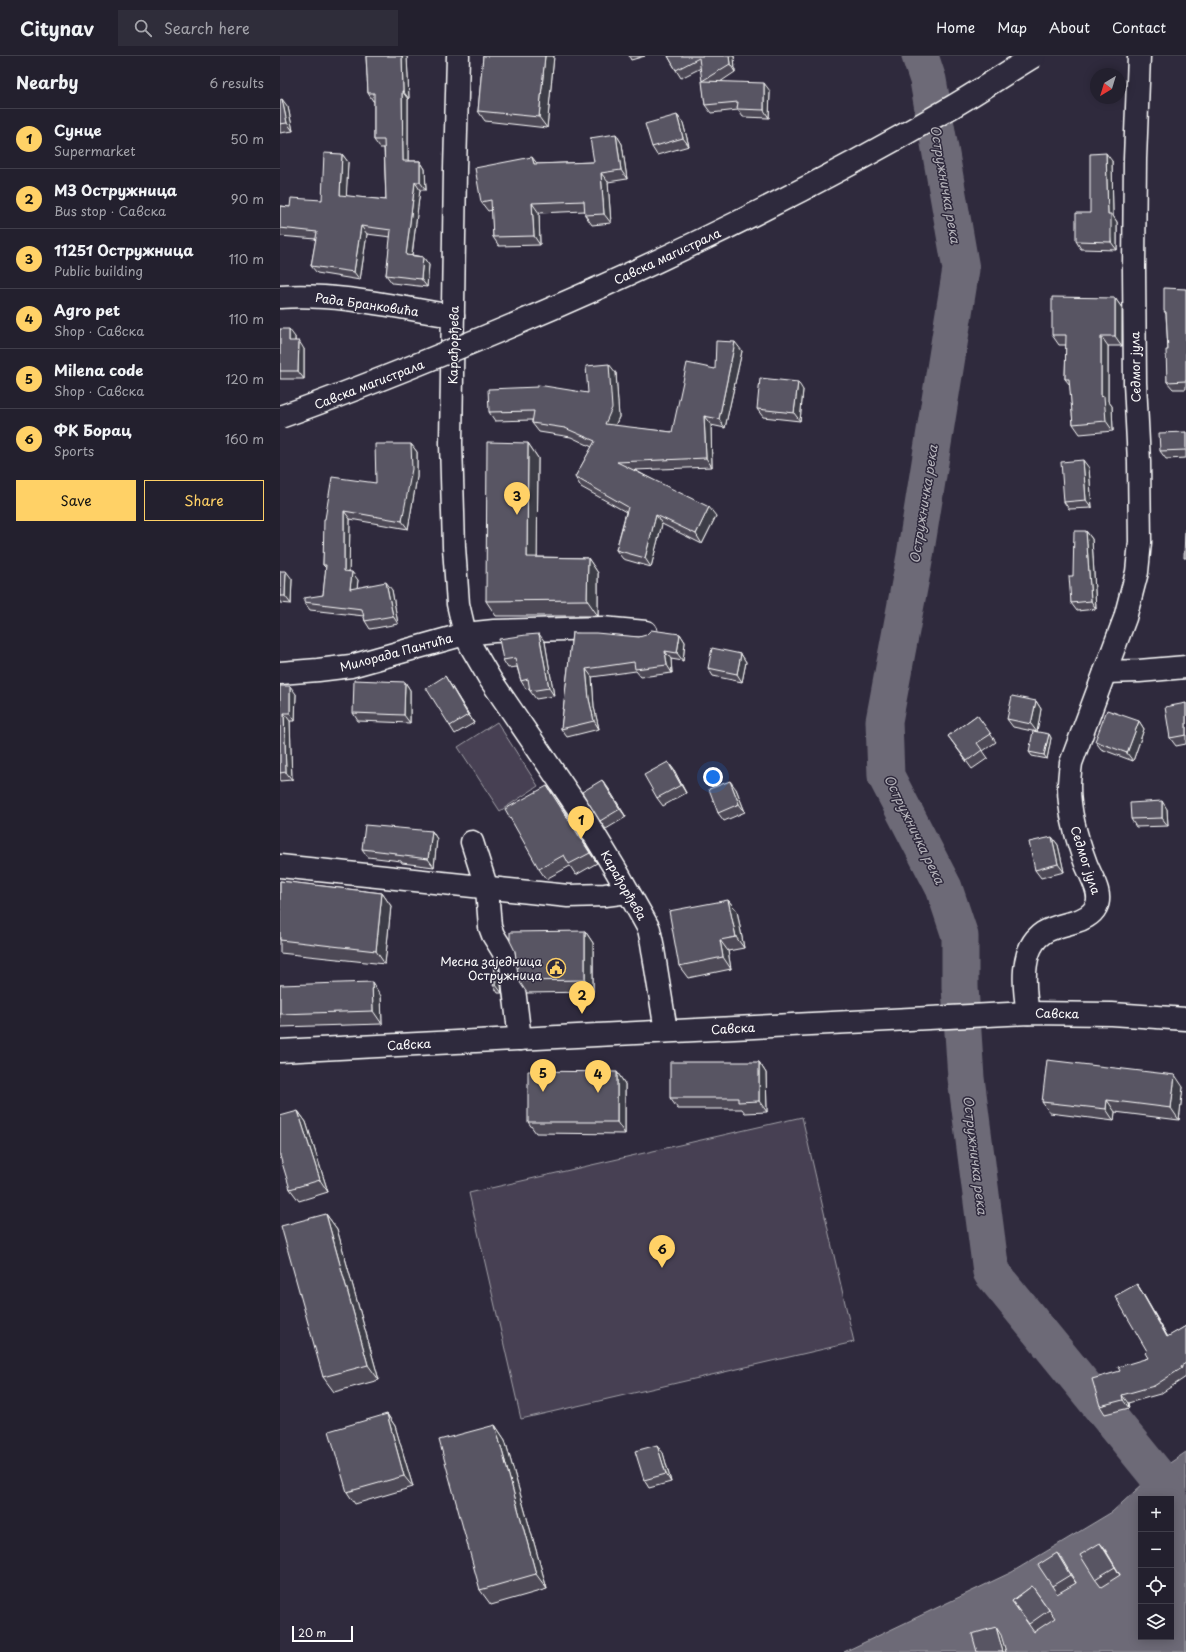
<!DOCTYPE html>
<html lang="en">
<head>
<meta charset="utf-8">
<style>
  body { margin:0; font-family:"Playpen Sans",sans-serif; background:#2f2d3a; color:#f1f3f6 }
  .controls { position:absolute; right:12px; bottom:12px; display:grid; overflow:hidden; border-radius:0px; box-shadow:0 2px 10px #0003 }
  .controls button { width:36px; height:36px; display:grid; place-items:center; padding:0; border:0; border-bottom:1px solid #403e4a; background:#23202e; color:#f1f3f6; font:20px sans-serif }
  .compass { position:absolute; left:810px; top:12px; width:36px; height:36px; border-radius:50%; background:#23202e; box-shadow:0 2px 10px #0003; rotate:218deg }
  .scale { position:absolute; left:12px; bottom:10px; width:61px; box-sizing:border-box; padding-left:4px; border:2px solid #fff; border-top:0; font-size:11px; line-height:14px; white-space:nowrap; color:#fff; -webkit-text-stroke:3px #2f2a3d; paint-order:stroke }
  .you { position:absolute; left:433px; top:721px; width:14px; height:14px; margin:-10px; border:3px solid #fff; border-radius:50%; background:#1a73e8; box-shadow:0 0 0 6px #1a73e833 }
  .badge { display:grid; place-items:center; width:26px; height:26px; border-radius:50%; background:#ffd166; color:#111; font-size:13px; font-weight:700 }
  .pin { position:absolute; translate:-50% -33px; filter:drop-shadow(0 1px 2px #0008) }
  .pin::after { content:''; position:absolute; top:21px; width:14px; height:12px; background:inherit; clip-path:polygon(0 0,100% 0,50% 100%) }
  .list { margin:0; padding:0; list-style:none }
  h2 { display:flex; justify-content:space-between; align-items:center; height:52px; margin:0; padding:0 16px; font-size:17px }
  h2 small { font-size:13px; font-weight:400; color:#a3a3aa }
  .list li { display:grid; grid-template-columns:26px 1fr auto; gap:12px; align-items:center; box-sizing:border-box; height:60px; padding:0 16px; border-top:1px solid #403e4a }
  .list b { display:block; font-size:15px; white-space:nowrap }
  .list p { margin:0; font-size:13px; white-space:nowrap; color:#a3a3aa }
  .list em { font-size:13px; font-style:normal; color:#a3a3aa }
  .actions { display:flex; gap:8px; padding:12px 16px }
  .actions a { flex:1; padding:9px 0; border:1px solid #ffd166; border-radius:0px; text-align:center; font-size:14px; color:#ffd166 }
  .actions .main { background:#ffd166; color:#111 }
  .icon { flex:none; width:22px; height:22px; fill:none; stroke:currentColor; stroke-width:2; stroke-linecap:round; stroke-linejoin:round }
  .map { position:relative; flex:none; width:906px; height:1596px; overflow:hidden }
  header { display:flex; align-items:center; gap:24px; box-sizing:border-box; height:56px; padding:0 20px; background:#23202e; border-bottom:1px solid #403e4a }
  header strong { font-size:19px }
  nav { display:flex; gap:22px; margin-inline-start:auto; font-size:14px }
  .search { width:280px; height:36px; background:#2f2d3a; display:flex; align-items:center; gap:10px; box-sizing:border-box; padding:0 14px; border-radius:0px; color:#a3a3aa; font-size:15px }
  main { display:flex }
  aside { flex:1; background:#23202e }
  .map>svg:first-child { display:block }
</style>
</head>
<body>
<header>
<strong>Citynav</strong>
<div class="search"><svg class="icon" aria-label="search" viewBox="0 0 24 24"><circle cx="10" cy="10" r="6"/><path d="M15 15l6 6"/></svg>Search here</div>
<nav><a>Home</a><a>Map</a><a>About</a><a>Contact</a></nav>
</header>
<main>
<aside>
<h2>Nearby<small>6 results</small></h2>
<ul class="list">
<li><span class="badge">1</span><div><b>Сунце</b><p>Supermarket</p></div><em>50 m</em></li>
<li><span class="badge">2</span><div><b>МЗ Остружница</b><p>Bus stop · Савска</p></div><em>90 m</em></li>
<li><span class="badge">3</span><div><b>11251 Остружница</b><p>Public building</p></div><em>110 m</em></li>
<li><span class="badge">4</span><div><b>Agro pet</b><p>Shop · Савска</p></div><em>110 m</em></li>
<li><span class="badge">5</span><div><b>Milena code</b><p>Shop · Савска</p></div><em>120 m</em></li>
<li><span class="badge">6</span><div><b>ФК Борац</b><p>Sports</p></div><em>160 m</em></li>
</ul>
<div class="actions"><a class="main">Save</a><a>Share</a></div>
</aside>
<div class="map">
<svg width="906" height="1596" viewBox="0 0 906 1596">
  <rect width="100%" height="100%" fill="#2f2a3d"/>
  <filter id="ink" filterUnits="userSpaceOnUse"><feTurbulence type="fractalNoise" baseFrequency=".025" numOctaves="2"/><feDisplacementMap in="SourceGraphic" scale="8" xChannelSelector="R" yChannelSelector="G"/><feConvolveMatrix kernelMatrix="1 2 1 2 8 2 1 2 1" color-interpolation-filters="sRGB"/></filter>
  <g filter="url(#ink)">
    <g fill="#464152" stroke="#a2a0a8">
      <polygon points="217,666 258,730 220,755 178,691"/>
      <polygon points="522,1061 574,1286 241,1363 189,1137"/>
    </g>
    <path fill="#6d6a77" stroke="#a7a6ad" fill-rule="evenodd" d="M906,1396V1596H564L732,1516L832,1456L875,1417ZM861,1443H891V1581H861Z"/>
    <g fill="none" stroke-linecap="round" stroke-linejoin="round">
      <polyline stroke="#6d6a77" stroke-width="37" points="640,0 648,24 681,213 635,500 604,665 606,720 664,832 680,880 680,931 686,1022 711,1216 875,1417 890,1443"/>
      <defs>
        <g id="minor">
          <polyline points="178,0 175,113 171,387 174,491 178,548 185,578 192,592 210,623 300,755 337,816 363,862 369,873 372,887 386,975"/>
          <path d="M0,241C58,237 116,251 173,260"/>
          <polyline points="825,616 859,615 906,611"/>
          <polyline points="0,617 38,614 71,610 185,578 214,575 322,572 366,576"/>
          <polyline points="192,786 207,833 210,871 213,879 231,908 240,983"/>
          <polyline points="0,810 288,840 325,839 348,836"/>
          <path d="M748,957C744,933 739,893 763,877C772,871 783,869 794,866C802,864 812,859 816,851C823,838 811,821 806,808C797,784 789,758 789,731C789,723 790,715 791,707L845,562L857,516L860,486L859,406L855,327L854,212L855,103L859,0"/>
          <polyline points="0,995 748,957 832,958 906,963"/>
        </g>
      </defs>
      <use href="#minor" stroke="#fff" stroke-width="25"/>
      <use href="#minor" stroke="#2f2a3d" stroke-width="22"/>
      <defs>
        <path id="major-bridge" d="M0,361C74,335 147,305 219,275C372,211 521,139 665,55C695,38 724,18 754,0"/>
      </defs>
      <use href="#major-bridge" stroke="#fff" stroke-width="25" stroke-linecap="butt"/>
      <use href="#major-bridge" stroke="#2f2a3d" stroke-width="22"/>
    </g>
    <g fill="#4d4956" stroke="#fff">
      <polygon points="86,0 127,0 129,43 128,43 128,105 140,105 145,113 146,134 140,134 132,199 143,201 149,209 147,231 112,227 106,219 111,181 87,178 80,224 37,217 31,210 36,183 0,180 0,150 10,151 42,144 62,98 68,106 66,140 106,144 104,92 100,92 94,84 94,45 93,45 88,37"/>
      <polygon points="203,0 274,0 267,72 205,65 198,55"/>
      <polygon points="349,0 365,0 351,4"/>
      <polygon points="388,0 454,0 455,16 440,26 490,35 489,62 463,61 458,54 431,57 425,49 421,12 401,22 396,14"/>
      <polygon points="0,44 8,51 13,75 0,77"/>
      <polygon points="397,59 403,67 409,90 377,99 372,91"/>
      <polygon points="336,78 342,88 347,123 328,126 331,167 312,169 305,159 305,155 259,157 260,189 219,190 213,181 212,154 208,155 201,146 257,108 314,106"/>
      <polygon points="832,105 833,160 837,166 837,194 801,193 796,185 810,157"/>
      <polygon points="906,233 906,333 893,333 887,326 888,294 886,258 884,255"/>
      <polygon points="835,242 842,252 842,290 828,290 828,345 832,350 833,375 800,378 793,368 790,329 785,323 786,289 779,289 772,279"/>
      <polygon points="0,273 15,281 15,285 24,293 24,323 0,323"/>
      <polygon points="462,295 445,372 431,369 432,411 355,414 436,460 422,488 382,468 371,511 343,503 336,494 346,456 301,431 295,421 312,391 291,381 259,376 252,367 252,364 215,365 209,356 308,337 336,317 339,361 335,370 392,376 435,313"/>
      <polygon points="523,334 520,365 483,361 477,353"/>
      <polygon points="906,376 906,402 886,403 880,395"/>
      <polygon points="248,387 258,402 257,501 308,502 318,517 318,560 216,560 206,545"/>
      <polygon points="131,388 137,396 137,421 128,473 70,463 69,516 78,524 77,532 112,534 118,568 90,573 85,565 84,560 30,554 24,546 43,539 46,512 43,509 45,463 96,427"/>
      <polygon points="809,412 812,452 789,453 784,446"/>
      <polygon points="806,475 812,483 816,553 797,555 791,547 793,520"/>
      <polygon points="0,515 12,523 11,548 0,547"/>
      <polygon points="292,577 359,581 400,578 405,586 403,605 391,603 392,617 361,621 356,615 312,621 314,651 319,673 287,681 281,673"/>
      <polygon points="265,586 274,640 256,643 250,635 249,632 246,633 241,625 237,611 228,612 223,604"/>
      <polygon points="461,598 466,606 462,626 433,620 428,612"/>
      <polygon points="125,626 130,634 130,667 78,665 73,657"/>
      <polygon points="170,628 194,667 175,678 170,670"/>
      <polygon points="0,630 16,638 15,665 10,665 12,724 0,725"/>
      <polygon points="756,645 761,653 757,676 733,671 727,663"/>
      <polygon points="906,647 906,688 896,690 890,682"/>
      <polygon points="697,659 716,686 703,695 708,702 692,713 668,680"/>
      <polygon points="859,665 864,673 853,705 821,693 815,685"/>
      <polygon points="769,678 771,682 767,703 752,700 749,696"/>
      <polygon points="388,706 394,714 406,737 383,750 377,742"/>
      <polygon points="322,724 328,732 346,761 326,773 320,765"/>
      <polygon points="456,733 465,756 444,765 438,757"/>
      <polygon points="275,740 317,807 296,819 290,810 266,823 259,813"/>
      <polygon points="887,753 888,770 856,771 851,763"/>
      <polygon points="152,775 157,783 154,811 122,807 121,805 88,801 82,793"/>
      <polygon points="772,781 778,789 784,816 761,822 755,814"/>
      <polygon points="0,825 102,837 111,850 105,908 0,897"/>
      <polygon points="448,844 457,855 464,892 448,895 451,913 408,922 399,910"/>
      <polygon points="305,875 313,887 313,936 247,937 239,925 235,895"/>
      <polygon points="219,914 222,937 218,937 213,929"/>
      <polygon points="0,929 101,940 102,968 0,971"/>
      <polygon points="479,1006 486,1017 487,1056 465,1057 462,1053 398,1053 390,1042"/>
      <polygon points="337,1016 345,1028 345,1078 256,1077 248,1066"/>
      <polygon points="903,1031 899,1064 835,1056 834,1065 770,1057 762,1046"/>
      <polygon points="18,1055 26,1066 48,1136 19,1145 10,1133"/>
      <polygon points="46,1158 57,1173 99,1324 54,1336 43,1321"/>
      <polygon points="857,1228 862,1236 888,1281 906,1270 906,1321 880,1338 848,1347 849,1352 825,1358 820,1350 840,1315 868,1302"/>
      <polygon points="107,1358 115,1370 133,1431 75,1448 67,1436"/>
      <polygon points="215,1369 225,1384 267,1533 211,1549 200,1534"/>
      <polygon points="383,1397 391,1426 369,1432 364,1424"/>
      <polygon points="820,1487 826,1495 840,1519 821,1531 815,1523"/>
      <polygon points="777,1497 796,1527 777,1538 772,1530"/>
      <polygon points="752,1530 775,1562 754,1576 732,1545"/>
    </g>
    <g fill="#3e3c46" stroke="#fff">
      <polygon points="122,0 127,0 129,43 123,35"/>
      <polygon points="265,0 274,0 267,72 259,61"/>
      <polygon points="449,0 454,0 455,16 450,8"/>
      <polygon points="484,27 490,35 489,62 484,54"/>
      <polygon points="122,35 128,43 128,113 123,105"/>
      <polygon points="2,43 8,51 13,75 7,67"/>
      <polygon points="397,59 403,67 409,90 403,82"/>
      <polygon points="336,78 342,88 347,123 341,114"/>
      <polygon points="826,97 832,105 833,160 837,166 837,194 831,186 828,158"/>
      <polygon points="62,98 68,106 66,147 60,139"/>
      <polygon points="252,101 259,110 254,108"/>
      <polygon points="140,105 145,113 146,134 140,126"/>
      <polygon points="321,117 328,126 331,167 324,158"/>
      <polygon points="135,126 140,134 131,207 126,199"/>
      <polygon points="252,147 259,157 260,189 254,180"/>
      <polygon points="81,170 87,178 80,224 74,216"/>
      <polygon points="143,201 149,209 147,231 141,223"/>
      <polygon points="835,242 842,252 842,290 835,280"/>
      <polygon points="9,273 15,281 15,293 9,285"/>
      <polygon points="821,280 828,290 828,345 832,350 833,375 826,365 821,341"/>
      <polygon points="19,285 24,293 24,323 18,315"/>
      <polygon points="455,286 462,295 445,372 439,363"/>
      <polygon points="329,308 336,317 339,361 331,378 325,368"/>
      <polygon points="518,326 523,334 520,365 514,357"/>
      <polygon points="424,360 431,369 432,411 426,402"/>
      <polygon points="248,387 258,402 257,516 247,501"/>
      <polygon points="131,388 137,396 137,421 128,473 122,465"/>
      <polygon points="803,404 809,412 812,452 806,444"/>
      <polygon points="429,451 436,460 422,488 416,478"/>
      <polygon points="64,455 70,463 69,523 64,515"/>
      <polygon points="376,459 382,468 371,511 365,502"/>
      <polygon points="806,475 812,483 816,553 811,545"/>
      <polygon points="308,502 318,517 318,560 307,544"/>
      <polygon points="6,515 12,523 11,548 5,540"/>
      <polygon points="72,516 78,524 76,541 70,533"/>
      <polygon points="106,526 112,534 118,568 113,560"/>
      <polygon points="259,578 265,586 274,640 269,632"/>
      <polygon points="400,578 405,586 403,605 397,597"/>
      <polygon points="385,595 391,603 392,617 387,609"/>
      <polygon points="461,598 466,606 462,626 457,618"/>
      <polygon points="306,613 312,621 314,651 319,673 314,665 309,643"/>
      <polygon points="165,620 170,628 194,667 188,659"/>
      <polygon points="125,626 130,634 130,667 124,659"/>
      <polygon points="10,630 16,638 15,665 10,657"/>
      <polygon points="756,645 761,653 757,676 751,668"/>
      <polygon points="4,657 10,665 12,724 6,716"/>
      <polygon points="859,665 864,673 853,705 847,697"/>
      <polygon points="769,678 771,682 767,703 764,699"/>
      <polygon points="388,706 394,714 406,737 401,729"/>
      <polygon points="322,724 328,732 346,761 340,753"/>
      <polygon points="450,725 456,733 465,756 459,748"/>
      <polygon points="267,730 275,740 317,807 310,797"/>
      <polygon points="882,745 887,753 888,770 882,762"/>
      <polygon points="152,775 157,783 154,811 148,803"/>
      <polygon points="772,781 778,789 784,816 778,808"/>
      <polygon points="102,837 111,850 105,908 96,895"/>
      <polygon points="448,844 457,855 464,892 456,881"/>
      <polygon points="305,875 313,887 313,936 305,924"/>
      <polygon points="440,884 448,895 451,913 443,901"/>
      <polygon points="214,906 219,914 222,937 216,929"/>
      <polygon points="92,926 101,940 102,968 93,955"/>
      <polygon points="479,1006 486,1017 487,1056 479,1045"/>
      <polygon points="337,1016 345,1028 345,1078 337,1066"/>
      <polygon points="895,1019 903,1031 899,1064 891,1052"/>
      <polygon points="827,1044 835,1056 834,1065 826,1053"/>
      <polygon points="18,1055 26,1066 48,1136 40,1124"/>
      <polygon points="46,1158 57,1173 99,1324 88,1309"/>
      <polygon points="857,1228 862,1236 892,1289 887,1281"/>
      <polygon points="842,1339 848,1347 849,1352 843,1344"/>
      <polygon points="107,1358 115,1370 133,1431 124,1420"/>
      <polygon points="215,1369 225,1384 267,1533 256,1518"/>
      <polygon points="377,1389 383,1397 391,1426 386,1418"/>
      <polygon points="820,1487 826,1495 840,1519"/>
      <polygon points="777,1497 783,1505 796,1527 790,1519"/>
      <polygon points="716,1571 721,1579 726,1596 723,1596"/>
    </g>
    <g fill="#595564" stroke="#fff">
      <polygon points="86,0 122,0 123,35 122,35 123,105 140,105 140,126 135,126 126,199 143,201 141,223 106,219 111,174 81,170 74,216 31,210 37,176 0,172 0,150 10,151 11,142 42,144 44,97 62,98 60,139 106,144 104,84 94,84 94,37 88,37"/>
      <polygon points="203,0 265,0 259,61 198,55"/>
      <polygon points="388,0 449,0 450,8 422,25 484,27 484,54 457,53 458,46 425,49 419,2 396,14"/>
      <polygon points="2,43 7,67 0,68 0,44"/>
      <polygon points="397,59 403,82 372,91 365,68"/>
      <polygon points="336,78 341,114 321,117 324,158 305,159 304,145 252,147 254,180 213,181 211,144 201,146 195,112 252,101 254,108 314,106 310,82"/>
      <polygon points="826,97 828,158 831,158 831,186 796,185 796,157 810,157 810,98"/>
      <polygon points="884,232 906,233 906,325 887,326 886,294 888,294 886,256 884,255"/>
      <polygon points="772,241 835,242 835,280 821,280 821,341 824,340 826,365 793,368 789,323 785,323 786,279 772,279"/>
      <polygon points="0,273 9,273 9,285 19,285 18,315 0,315"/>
      <polygon points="436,285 455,286 439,363 424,360 426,402 337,406 429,451 416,478 376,459 365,502 336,494 348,451 295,421 315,385 285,372 252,367 254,355 209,356 208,333 258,331 258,329 308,337 306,310 329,308 332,352 325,368 392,376 407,307 435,313"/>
      <polygon points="480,322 518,326 514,357 477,353"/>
      <polygon points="906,376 906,394 880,395 879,377"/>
      <polygon points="207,386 248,387 247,501 308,502 307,544 206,545"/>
      <polygon points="95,388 131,388 132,413 122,465 64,455 64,515 72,516 70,533 106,526 113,560 85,565 82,553 24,546 24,542 43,539 46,509 43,509 44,463 45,463 52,421 96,427"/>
      <polygon points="803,404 806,444 784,446 781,406"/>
      <polygon points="905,473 906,473 906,502 904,502"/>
      <polygon points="794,475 806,475 811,545 791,547 789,520 793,520"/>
      <polygon points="0,515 6,515 5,540 0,540"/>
      <polygon points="371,574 400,578 397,597 385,595 387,609 355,613 354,606 306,613 309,643 314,665 281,673 292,577 316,577 359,581 366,579"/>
      <polygon points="259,578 269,632 250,635 248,623 241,625 235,602 223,604 219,583 246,579"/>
      <polygon points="432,592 461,598 457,618 428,612"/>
      <polygon points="165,620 188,659 170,670 146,632"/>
      <polygon points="74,624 125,626 124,659 73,657"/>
      <polygon points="0,630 10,630 10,657 4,657 6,716 0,717"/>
      <polygon points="732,640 756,645 751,668 727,663"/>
      <polygon points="906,647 906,679 890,682 885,651"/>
      <polygon points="827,654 859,665 847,697 815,685"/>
      <polygon points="697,659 711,678 697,687 702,694 687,705 668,680"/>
      <polygon points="753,675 769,678 764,699 749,696"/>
      <polygon points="388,706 401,729 377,742 364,719"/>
      <polygon points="322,724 340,753 320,765 302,736"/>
      <polygon points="450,725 459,748 438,757 429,733"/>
      <polygon points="267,730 310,797 289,808 284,799 259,813 225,753"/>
      <polygon points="882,745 882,762 851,763 850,747"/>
      <polygon points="85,769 152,775 148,803 116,799 116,797 82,793"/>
      <polygon points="772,781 778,808 755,814 749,786"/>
      <polygon points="0,825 102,837 96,895 0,884"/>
      <polygon points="448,844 456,881 440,884 443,901 399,910 389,855"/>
      <polygon points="305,875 305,924 239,925 235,895 230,885 230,876"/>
      <polygon points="214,906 216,929 213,929"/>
      <polygon points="92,926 93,955 0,958 0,929"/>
      <polygon points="767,1004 895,1019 891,1052 827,1044 826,1053 762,1046"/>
      <polygon points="390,1006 479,1006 479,1045 458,1046 458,1042 390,1042"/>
      <polygon points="248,1015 337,1016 337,1066 248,1066"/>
      <polygon points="18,1055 40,1124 10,1133 0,1100 0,1060"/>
      <polygon points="46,1158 88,1309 43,1321 1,1170"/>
      <polygon points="857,1228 887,1281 906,1270 906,1307 901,1310 902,1312 874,1330 842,1339 843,1344 820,1350 812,1323 840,1315 838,1311 868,1302 865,1297 867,1295 835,1240"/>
      <polygon points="107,1358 124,1420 67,1436 49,1375"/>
      <polygon points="215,1369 256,1518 200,1534 159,1384"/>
      <polygon points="377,1389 386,1418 364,1424 355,1395"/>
      <polygon points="820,1487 835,1511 815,1523 800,1499"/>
      <polygon points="777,1497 790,1519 772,1530 758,1509"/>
      <polygon points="752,1530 769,1554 749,1568 732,1545"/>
      <polygon points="716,1571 723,1596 697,1596 692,1578"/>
    </g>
  </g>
  <defs>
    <symbol id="civic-ring" viewBox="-11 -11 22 22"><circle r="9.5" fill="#2f2a3d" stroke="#ffd166" stroke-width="1.5"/><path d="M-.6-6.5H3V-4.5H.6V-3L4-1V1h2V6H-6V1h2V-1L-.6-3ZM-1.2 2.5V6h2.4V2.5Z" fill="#ffd166"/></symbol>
  </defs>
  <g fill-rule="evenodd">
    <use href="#civic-ring" x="265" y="901" width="22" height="22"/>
  </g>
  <g text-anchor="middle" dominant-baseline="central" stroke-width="3" stroke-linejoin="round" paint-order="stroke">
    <g font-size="12" fill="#fff" stroke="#2f2a3d">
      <text transform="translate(387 200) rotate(-25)">Савска магистрала</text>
      <text transform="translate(87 248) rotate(8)">Рада Бранковића</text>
      <text transform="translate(173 289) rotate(-89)">Карађорђева</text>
      <text transform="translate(855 311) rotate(-91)">Седмог јула</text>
      <text transform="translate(89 328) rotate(-21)">Савска магистрала</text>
      <text transform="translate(116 596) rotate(-15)">Милорада Пантића</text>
      <text transform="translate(806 804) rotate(72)">Седмог јула</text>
      <text transform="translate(344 829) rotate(60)">Карађорђева</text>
      <text transform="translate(777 957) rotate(1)">Савска</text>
      <text transform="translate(453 972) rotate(-3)">Савска</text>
      <text transform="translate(129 988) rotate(-3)">Савска</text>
    </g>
    <g font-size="12" fill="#fff" stroke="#2f2a3d" text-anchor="end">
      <text x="262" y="905">Месна заједница<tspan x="262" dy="14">Остружница</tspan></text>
    </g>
    <g font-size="13" font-style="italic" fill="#b6b4bb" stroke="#2f2a3d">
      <text transform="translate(666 128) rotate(80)">Остружничка река</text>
      <text transform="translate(643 448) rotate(-81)">Остружничка река</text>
      <text transform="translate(635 773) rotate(64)">Остружничка река</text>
      <text transform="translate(696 1099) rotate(83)">Остружничка река</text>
    </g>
  </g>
</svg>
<div class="controls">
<button>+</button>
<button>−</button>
<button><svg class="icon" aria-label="locate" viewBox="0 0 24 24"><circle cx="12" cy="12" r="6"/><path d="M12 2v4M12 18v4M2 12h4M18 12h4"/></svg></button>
<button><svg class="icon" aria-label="layers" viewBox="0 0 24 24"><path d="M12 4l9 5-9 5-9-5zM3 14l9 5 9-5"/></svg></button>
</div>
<svg class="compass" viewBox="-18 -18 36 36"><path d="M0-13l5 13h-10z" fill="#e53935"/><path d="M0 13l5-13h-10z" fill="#a3a3aa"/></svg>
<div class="scale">20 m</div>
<div class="you"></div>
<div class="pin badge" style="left:301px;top:783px">1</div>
<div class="pin badge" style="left:302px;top:958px">2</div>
<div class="pin badge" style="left:237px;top:459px">3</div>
<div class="pin badge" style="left:318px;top:1037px">4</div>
<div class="pin badge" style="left:263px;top:1036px">5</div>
<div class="pin badge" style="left:382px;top:1212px">6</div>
</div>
</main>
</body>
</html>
